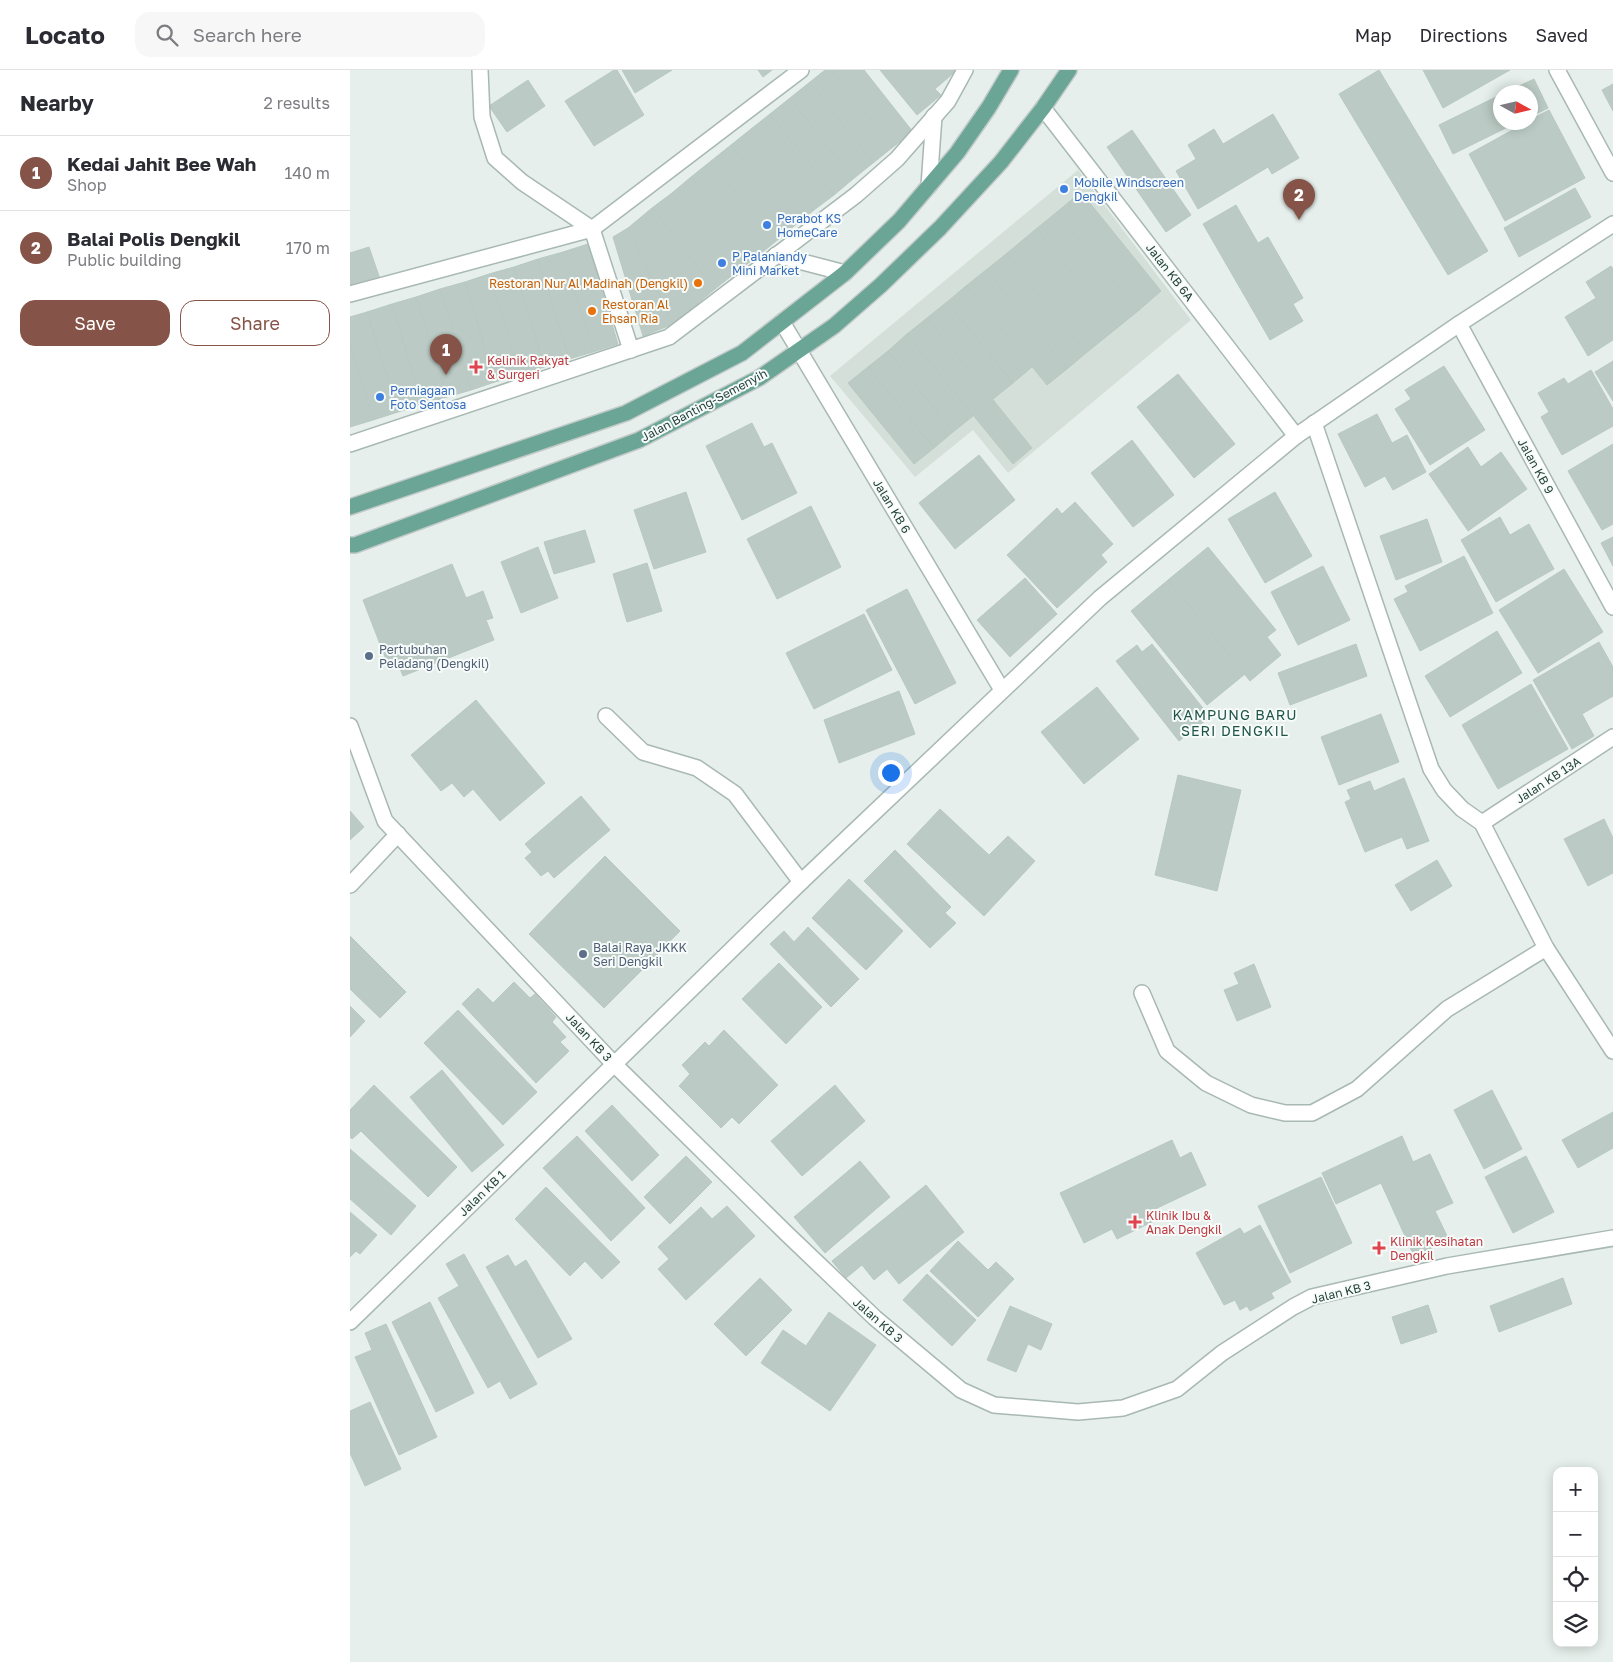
<!DOCTYPE html>
<html lang="en">
<head>
<meta charset="utf-8">
<style>
  body { margin:0; font-family:"Golos Text",sans-serif; background:#f7f7f7; color:#2b2b33 }
  .controls { position:absolute; right:15px; bottom:15px; display:grid; overflow:hidden; border-radius:10px; box-shadow:0 2px 12px #0003 }
  .controls button { width:45px; height:45px; display:grid; place-items:center; padding:0; border:0; border-bottom:1px solid #e1e1e2; background:#fff; color:#2b2b33; font:25px sans-serif }
  .compass { position:absolute; left:1143px; top:15px; width:45px; height:45px; border-radius:50%; background:#fff; box-shadow:0 2px 12px #0003; rotate:98deg }
  .you { position:absolute; left:540px; top:702px; width:18px; height:18px; margin:-12px; border:4px solid #fff; border-radius:50%; background:#1a73e8; box-shadow:0 0 0 8px #1a73e833 }
  .badge { display:grid; place-items:center; width:32px; height:32px; border-radius:50%; background:#855347; color:#fff; font-size:16px; font-weight:700 }
  .pin { position:absolute; translate:-50% -41px; filter:drop-shadow(0 1px 2px #0008) }
  .pin::after { content:''; position:absolute; top:26px; width:18px; height:15px; background:inherit; clip-path:polygon(0 0,100% 0,50% 100%) }
  .list { margin:0; padding:0; list-style:none }
  h2 { display:flex; justify-content:space-between; align-items:center; height:65px; margin:0; padding:0 20px; font-size:21px }
  h2 small { font-size:16px; font-weight:400; color:#7c7c81 }
  .list li { display:grid; grid-template-columns:32px 1fr auto; gap:15px; align-items:center; box-sizing:border-box; height:75px; padding:0 20px; border-top:1px solid #e1e1e2 }
  .list b { display:block; font-size:19px; white-space:nowrap }
  .list p { margin:0; font-size:16px; white-space:nowrap; color:#7c7c81 }
  .list em { font-size:16px; font-style:normal; color:#7c7c81 }
  .actions { display:flex; gap:10px; padding:15px 20px }
  .actions a { flex:1; padding:11px 0; border:1px solid #855347; border-radius:15px; text-align:center; font-size:18px; color:#855347 }
  .actions .main { background:#855347; color:#fff }
  .icon { flex:none; width:28px; height:28px; fill:none; stroke:currentColor; stroke-width:2; stroke-linecap:round; stroke-linejoin:round }
  .map { position:relative; flex:none; width:1263px; height:1592px; overflow:hidden }
  header { display:flex; align-items:center; gap:30px; box-sizing:border-box; height:70px; padding:0 25px; background:#fff; border-bottom:1px solid #e1e1e2 }
  header strong { font-size:24px }
  nav { display:flex; gap:28px; margin-inline-start:auto; font-size:18px }
  .search { width:350px; height:45px; background:#f7f7f7; display:flex; align-items:center; gap:12px; box-sizing:border-box; padding:0 18px; border-radius:15px; color:#7c7c81; font-size:19px }
  main { display:flex }
  aside { flex:1; background:#fff }
  .map>svg:first-child { display:block }
</style>
</head>
<body>
<header>
<strong>Locato</strong>
<div class="search"><svg class="icon" aria-label="search" viewBox="0 0 24 24"><circle cx="10" cy="10" r="6"/><path d="M15 15l6 6"/></svg>Search here</div>
<nav><a>Map</a><a>Directions</a><a>Saved</a></nav>
</header>
<main>
<aside>
<h2>Nearby<small>2 results</small></h2>
<ul class="list">
<li><span class="badge">1</span><div><b>Kedai Jahit Bee Wah</b><p>Shop</p></div><em>140 m</em></li>
<li><span class="badge">2</span><div><b>Balai Polis Dengkil</b><p>Public building</p></div><em>170 m</em></li>
</ul>
<div class="actions"><a class="main">Save</a><a>Share</a></div>
</aside>
<div class="map">
<svg width="1263" height="1592" viewBox="0 0 1263 1592">
  <rect width="100%" height="100%" fill="#e6efeb"/>
  <polygon fill="#d4dfda" points="728,100 841,250 658,403 623,360 565,407 480,306"/>
  <g fill="#bbcac4" stroke="#b8c9c2">
    <polygon points="264,0 267,0 294,45 244,76 215,31"/>
    <polygon points="272,0 322,0 285,23"/>
    <polygon points="408,0 422,0 413,7"/>
    <polygon points="475,0 482,0 543,77 523,93 460,12"/>
    <polygon points="482,0 514,0 563,62 543,77"/>
    <polygon points="530,0 607,0 585,19 591,25 567,45"/>
    <polygon points="1029,0 1138,181 1098,205 989,24"/>
    <polygon points="1073,0 1160,0 1093,38"/>
    <polygon points="1184,9 1198,38 1180,47 1180,22 1156,22"/>
    <polygon points="178,10 195,36 157,62 139,36"/>
    <polygon points="460,12 523,93 503,109 440,28"/>
    <polygon points="1263,14 1263,41 1252,20"/>
    <polygon points="1150,25 1150,52 1168,52 1103,84 1089,55"/>
    <polygon points="440,28 503,109 484,125 420,44"/>
    <polygon points="1199,40 1235,108 1155,151 1119,84 1177,52 1180,52 1180,50"/>
    <polygon points="420,44 484,125 464,140 401,59"/>
    <polygon points="923,44 949,88 922,104 918,97 848,139 826,101 846,89 838,75 864,59 873,74"/>
    <polygon points="401,59 464,140 444,156 381,75"/>
    <polygon points="782,60 841,145 816,162 757,77"/>
    <polygon points="381,75 444,156 425,172 361,91"/>
    <polygon points="361,91 425,172 405,188 341,107"/>
    <polygon points="341,107 405,188 385,203 322,123"/>
    <polygon points="1225,118 1241,147 1169,187 1154,158"/>
    <polygon points="731,122 811,221 788,241 707,142"/>
    <polygon points="322,123 385,203 365,219 302,138"/>
    <polygon points="886,135 908,173 918,167 953,228 943,234 953,251 920,270 853,154"/>
    <polygon points="302,138 365,219 323,254 278,158"/>
    <polygon points="707,142 788,241 767,258 686,159"/>
    <polygon points="278,158 323,254 293,266 263,167"/>
    <polygon points="686,159 767,258 736,283 656,184"/>
    <polygon points="238,174 268,274 243,282 213,182"/>
    <polygon points="19,177 30,209 0,219 0,183"/>
    <polygon points="213,182 243,282 219,289 188,189"/>
    <polygon points="656,184 736,283 717,299 636,200"/>
    <polygon points="188,189 219,289 194,297 164,197"/>
    <polygon points="1261,196 1263,199 1263,270 1238,286 1215,247 1246,228 1236,212"/>
    <polygon points="164,197 194,297 170,305 139,204"/>
    <polygon points="636,200 717,299 697,315 616,216"/>
    <polygon points="139,204 170,305 145,312 115,212"/>
    <polygon points="115,212 145,312 121,320 90,219"/>
    <polygon points="616,216 682,297 663,313 597,232"/>
    <polygon points="90,219 121,320 97,327 66,227"/>
    <polygon points="66,227 97,327 72,335 42,234"/>
    <polygon points="597,232 663,313 643,329 577,248"/>
    <polygon points="42,234 72,335 48,342 17,242"/>
    <polygon points="17,242 48,342 23,350 0,274 0,247"/>
    <polygon points="577,248 682,378 663,394 557,264"/>
    <polygon points="557,264 623,346 603,362 538,281"/>
    <polygon points="0,274 23,350 0,357"/>
    <polygon points="538,281 603,362 584,378 518,297"/>
    <polygon points="1263,291 1263,331 1245,302"/>
    <polygon points="1094,296 1135,360 1080,395 1045,339 1061,329 1055,320"/>
    <polygon points="518,297 584,378 564,394 498,313"/>
    <polygon points="1241,300 1263,339 1263,356 1212,385 1191,347 1199,342 1188,323 1214,308 1218,314"/>
    <polygon points="828,304 885,374 844,408 787,337"/>
    <polygon points="1027,344 1042,373 1057,365 1076,402 1043,420 1035,406 1015,417 988,364"/>
    <polygon points="402,353 414,377 422,373 447,423 392,450 356,376"/>
    <polygon points="782,370 824,425 783,457 741,403"/>
    <polygon points="1263,374 1263,454 1252,460 1218,401"/>
    <polygon points="1118,377 1131,397 1151,382 1177,419 1118,461 1079,404"/>
    <polygon points="629,385 665,430 605,479 569,433"/>
    <polygon points="336,422 356,482 304,499 284,440"/>
    <polygon points="925,422 962,486 915,513 878,449"/>
    <polygon points="725,432 763,474 751,485 757,492 707,538 657,485 707,438 712,444"/>
    <polygon points="461,436 491,497 427,529 397,469"/>
    <polygon points="1150,447 1160,465 1179,454 1204,499 1146,532 1111,470"/>
    <polygon points="1077,449 1092,492 1046,510 1030,466"/>
    <polygon points="235,460 245,492 204,504 194,472"/>
    <polygon points="1263,467 1263,496 1251,473"/>
    <polygon points="188,477 208,528 171,543 151,492"/>
    <polygon points="858,477 926,560 917,567 931,585 900,611 818,510"/>
    <polygon points="1114,486 1143,543 1070,581 1044,529 1058,522 1055,516"/>
    <polygon points="297,493 312,541 277,552 263,504"/>
    <polygon points="102,494 116,528 133,521 143,548 136,550 144,570 53,606 49,596 40,600 13,530"/>
    <polygon points="973,496 1000,550 948,575 921,522"/>
    <polygon points="1214,499 1253,562 1188,603 1149,540"/>
    <polygon points="675,508 707,544 660,587 627,550"/>
    <polygon points="818,510 895,604 857,635 781,541"/>
    <polygon points="557,519 606,613 565,634 516,540"/>
    <polygon points="514,544 542,600 464,639 436,583"/>
    <polygon points="1147,561 1172,603 1100,647 1075,606"/>
    <polygon points="1249,572 1263,597 1263,626 1232,644 1244,666 1222,679 1183,610"/>
    <polygon points="802,574 860,647 829,671 766,591 787,575 792,582"/>
    <polygon points="1006,574 1017,606 940,635 928,603"/>
    <polygon points="1181,614 1218,679 1148,719 1112,655"/>
    <polygon points="747,617 789,669 734,714 691,662"/>
    <polygon points="549,621 565,664 489,693 474,650"/>
    <polygon points="126,630 195,713 150,751 123,719 114,727 102,713 91,721 61,685"/>
    <polygon points="1031,644 1049,692 989,715 971,667"/>
    <polygon points="828,705 891,720 867,821 805,805"/>
    <polygon points="1054,708 1079,771 1057,779 1052,767 1015,782 995,732 1001,729 997,720 1020,711 1024,721"/>
    <polygon points="231,726 260,760 204,808 198,801 191,806 175,788 182,782 175,774"/>
    <polygon points="590,739 639,785 658,766 685,791 634,846 557,774"/>
    <polygon points="0,741 14,757 0,770"/>
    <polygon points="1254,749 1263,768 1263,803 1238,816 1214,769"/>
    <polygon points="545,780 601,837 595,843 606,853 580,878 514,811"/>
    <polygon points="255,786 330,861 287,905 212,830"/>
    <polygon points="1087,790 1102,816 1061,841 1045,815"/>
    <polygon points="499,809 553,861 516,900 462,848"/>
    <polygon points="212,830 287,905 254,938 179,864"/>
    <polygon points="458,857 509,909 481,937 420,874 434,861 444,872"/>
    <polygon points="0,866 56,922 30,948 0,919"/>
    <polygon points="429,893 472,937 436,974 392,929"/>
    <polygon points="904,894 921,937 887,951 874,920 889,914 884,903"/>
    <polygon points="164,912 180,928 185,924 206,947 202,952 216,967 210,972 219,981 186,1013 112,934 128,918 143,933"/>
    <polygon points="0,936 15,951 0,967"/>
    <polygon points="108,940 187,1022 153,1055 74,973"/>
    <polygon points="374,960 428,1015 389,1054 382,1047 371,1058 329,1016 340,1004 332,995 355,972 359,976"/>
    <polygon points="92,1000 154,1075 122,1102 60,1027"/>
    <polygon points="24,1015 107,1097 78,1127 11,1061 2,1069 0,1067 0,1040"/>
    <polygon points="485,1015 515,1051 452,1106 421,1071"/>
    <polygon points="1142,1020 1172,1079 1134,1099 1104,1040"/>
    <polygon points="262,1035 309,1085 282,1111 235,1061"/>
    <polygon points="1263,1042 1263,1078 1228,1098 1212,1070"/>
    <polygon points="227,1066 295,1138 261,1171 193,1098"/>
    <polygon points="1052,1066 1063,1092 1080,1084 1103,1133 1085,1141 1099,1170 1064,1186 1031,1113 986,1134 972,1103"/>
    <polygon points="822,1070 830,1088 841,1082 856,1115 803,1140 808,1149 767,1169 762,1159 734,1173 710,1123"/>
    <polygon points="0,1079 66,1136 41,1165 0,1129"/>
    <polygon points="336,1086 362,1112 320,1154 294,1127"/>
    <polygon points="1176,1086 1204,1142 1163,1163 1135,1107"/>
    <polygon points="510,1091 540,1127 475,1183 444,1147"/>
    <polygon points="971,1107 1002,1173 940,1203 908,1136"/>
    <polygon points="576,1115 614,1162 549,1214 537,1199 524,1210 512,1195 496,1208 482,1191"/>
    <polygon points="196,1117 270,1192 252,1209 235,1191 220,1206 165,1149"/>
    <polygon points="377,1136 405,1166 336,1230 308,1199 319,1189 308,1177 351,1137 362,1149"/>
    <polygon points="0,1142 27,1165 10,1184 6,1181 0,1187"/>
    <polygon points="910,1155 941,1212 921,1223 924,1228 900,1241 897,1236 890,1240 885,1230 874,1235 846,1183 890,1158 894,1164"/>
    <polygon points="608,1171 638,1200 646,1192 664,1209 628,1247 580,1201"/>
    <polygon points="114,1184 187,1314 160,1329 150,1311 138,1318 88,1228 109,1216 96,1194"/>
    <polygon points="158,1185 165,1197 176,1190 222,1269 188,1288 136,1197"/>
    <polygon points="577,1204 626,1250 602,1276 553,1230"/>
    <polygon points="410,1208 442,1240 396,1286 364,1254"/>
    <polygon points="1213,1208 1222,1234 1149,1262 1140,1236"/>
    <polygon points="80,1232 124,1323 86,1342 42,1252"/>
    <polygon points="1078,1235 1087,1262 1051,1274 1042,1247"/>
    <polygon points="660,1236 702,1254 691,1280 678,1274 666,1302 637,1290"/>
    <polygon points="479,1242 526,1275 480,1341 411,1293 433,1260 456,1276"/>
    <polygon points="36,1254 87,1367 49,1385 5,1287 22,1280 15,1263"/>
    <polygon points="20,1332 51,1399 15,1416 0,1383 0,1341"/>
  </g>
  <g fill="none" stroke-linecap="round" stroke-linejoin="round">
    <defs>
      <g id="lane">
        <polyline points="130,0 132,47 145,88 172,112 242,159 281,280"/>
        <polyline points="579,116 584,46"/>
        <polyline points="426,185 495,203"/>
        <polyline points="0,224 242,159 451,0"/>
        <polyline points="0,374 319,267 506,125 547,89 598,31 615,0"/>
        <polyline points="256,646 293,682 347,698 385,724 451,812"/>
        <polyline points="792,923 817,981 856,1013 901,1035 935,1043 962,1043 1007,1019 1097,939 1196,878"/>
      </g>
      <g id="street">
        <polyline points="1207,0 1263,103"/>
        <polyline points="693,38 946,366"/>
        <polyline points="432,252 652,620"/>
        <polyline points="1109,254 1263,537"/>
        <polyline points="964,353 1081,699 1094,720 1112,739 1132,753 1196,878 1263,981"/>
        <polyline points="0,656 35,751 264,994 436,1163 525,1248 611,1320 644,1335 728,1342 773,1338 827,1319 872,1283 943,1237 962,1227 1097,1196 1263,1168"/>
        <polyline points="1132,753 1263,667"/>
        <polyline points="0,815 48,764"/>
        <polyline points="0,1252 451,812 750,528 946,366 1109,254 1263,154"/>
      </g>
      <g id="primary">
        <polyline points="0,437 276,343 392,283 495,203 549,151 607,83 639,37 661,0"/>
        <polyline points="0,475 5,475 289,370 409,308 484,256 531,215 590,158 651,92 693,38 719,0"/>
      </g>
    </defs>
    <use href="#lane" stroke="#a8b8b2" stroke-width="18"/>
    <use href="#street" stroke="#a8b8b2" stroke-width="18"/>
    <use href="#primary" stroke="#c2cac8" stroke-width="18"/>
    <use href="#lane" stroke="#fff" stroke-width="15"/>
    <use href="#street" stroke="#fff" stroke-width="15"/>
    <use href="#primary" stroke="#6aa596" stroke-width="15"/>
  </g>
  <g fill="#3f7fe0" stroke="#f7fbf9" stroke-width="2">
    <circle cx="714" cy="119" r="5"/>
    <circle cx="417" cy="155" r="5"/>
    <circle cx="372" cy="193" r="5"/>
    <circle cx="30" cy="327" r="5"/>
  </g>
  <g fill="#e8710a" stroke="#f7fbf9" stroke-width="2">
    <circle cx="348" cy="213" r="5"/>
    <circle cx="242" cy="241" r="5"/>
  </g>
  <g fill="#e0444e" stroke="#f7fbf9" stroke-width="2">
    <path d="M123.5 289.5h5v5h5v5h-5v5h-5v-5h-5v-5h5z"/>
    <path d="M782.5 1144.5h5v5h5v5h-5v5h-5v-5h-5v-5h5z"/>
    <path d="M1026.5 1170.5h5v5h5v5h-5v5h-5v-5h-5v-5h5z"/>
  </g>
  <g fill="#5c6f8a" stroke="#f7fbf9" stroke-width="2">
    <circle cx="19" cy="586" r="5"/>
    <circle cx="233" cy="884" r="5"/>
  </g>
  <g text-anchor="middle" dominant-baseline="central" stroke-width="4" stroke-linejoin="round" paint-order="stroke">
    <g font-size="12" fill="#366cbe" stroke="#f7fbf9" text-anchor="start">
      <text x="724" y="112">Mobile Windscreen<tspan x="724" dy="14">Dengkil</tspan></text>
      <text x="427" y="148">Perabot KS<tspan x="427" dy="14">HomeCare</tspan></text>
      <text x="382" y="186">P Palaniandy<tspan x="382" dy="14">Mini Market</tspan></text>
      <text x="40" y="320">Perniagaan<tspan x="40" dy="14">Foto Sentosa</tspan></text>
    </g>
    <g font-size="12" fill="#24423a" stroke="#f7fbf9">
      <text transform="translate(820 202) rotate(52)">Jalan KB 6A</text>
      <text transform="translate(354 335) rotate(-28)">Jalan Banting-Semenyih</text>
      <text transform="translate(1186 396) rotate(61)">Jalan KB 9</text>
      <text transform="translate(542 436) rotate(59)">Jalan KB 6</text>
      <text transform="translate(1198 710) rotate(-33)">Jalan KB 13A</text>
      <text transform="translate(239 967) rotate(47)">Jalan KB 3</text>
      <text transform="translate(132 1123) rotate(-44)">Jalan KB 1</text>
      <text transform="translate(991 1222) rotate(-14)">Jalan KB 3</text>
      <text transform="translate(528 1250) rotate(41)">Jalan KB 3</text>
    </g>
    <g font-size="12" fill="#c56008" stroke="#f7fbf9" text-anchor="end">
      <text x="338" y="213">Restoran Nur Al Madinah (Dengkil)</text>
      <text x="252" y="234" text-anchor="start">Restoran Al<tspan x="252" dy="14">Ehsan Ria</tspan></text>
    </g>
    <g font-size="12" fill="#be3a42" stroke="#f7fbf9" text-anchor="start">
      <text x="137" y="290">Kelinik Rakyat<tspan x="137" dy="14">&amp; Surgeri</tspan></text>
      <text x="796" y="1145">Klinik Ibu &amp;<tspan x="796" dy="14">Anak Dengkil</tspan></text>
      <text x="1040" y="1171">Klinik Kesihatan<tspan x="1040" dy="14">Dengkil</tspan></text>
    </g>
    <g font-size="12" fill="#4e5e75" stroke="#f7fbf9" text-anchor="start">
      <text x="29" y="579">Pertubuhan<tspan x="29" dy="14">Peladang (Dengkil)</tspan></text>
      <text x="243" y="877">Balai Raya JKKK<tspan x="243" dy="14">Seri Dengkil</tspan></text>
    </g>
    <g font-size="14" letter-spacing="1" fill="#1f5548" stroke="#f7fbf9">
      <text x="885" y="644">KAMPUNG BARU<tspan x="885" dy="16">SERI DENGKIL</tspan></text>
    </g>
  </g>
</svg>
<div class="controls">
<button>+</button>
<button>−</button>
<button><svg class="icon" aria-label="locate" viewBox="0 0 24 24"><circle cx="12" cy="12" r="6"/><path d="M12 2v4M12 18v4M2 12h4M18 12h4"/></svg></button>
<button><svg class="icon" aria-label="layers" viewBox="0 0 24 24"><path d="M12 4l9 5-9 5-9-5zM3 14l9 5 9-5"/></svg></button>
</div>
<svg class="compass" viewBox="-18 -18 36 36"><path d="M0-13l5 13h-10z" fill="#e53935"/><path d="M0 13l5-13h-10z" fill="#7c7c81"/></svg>
<div class="you"></div>
<div class="pin badge" style="left:96px;top:305px">1</div>
<div class="pin badge" style="left:949px;top:150px">2</div>
</div>
</main>
</body>
</html>
